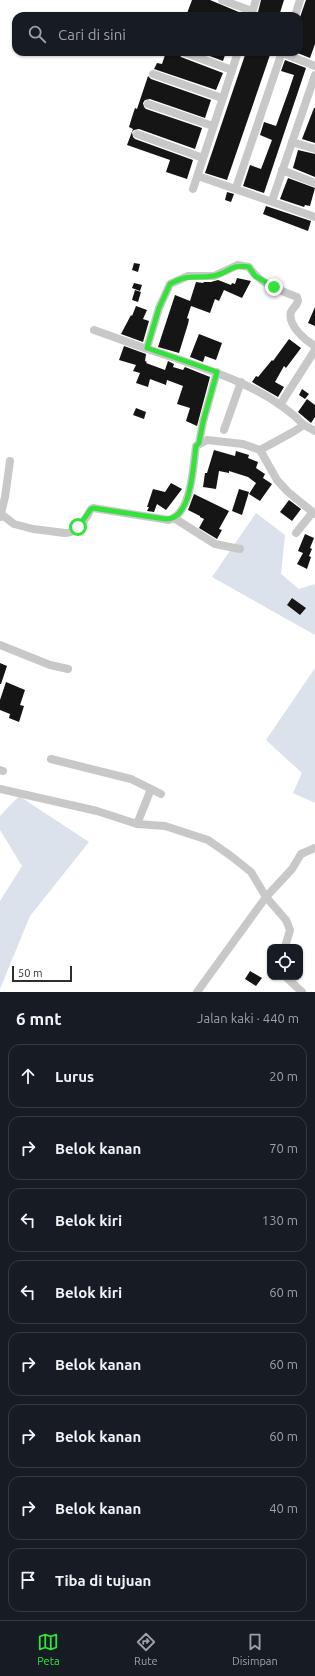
<!DOCTYPE html>
<html lang="id">
<head>
<meta charset="utf-8">
<style>
  body { margin:0; font-family:Ubuntu,sans-serif; background:#242831; color:#f1f3f6 }
  .controls { position:absolute; right:12px; bottom:12px; display:grid; overflow:hidden; border-radius:8px; box-shadow:0 1px 3px #0004 }
  .controls button { width:36px; height:36px; display:grid; place-items:center; padding:0; border:0; border-bottom:1px solid #363941; background:#171b24; color:#f1f3f6; font:20px sans-serif }
  .scale { position:absolute; left:12px; bottom:10px; width:60px; box-sizing:border-box; padding-left:4px; border:2px solid #2e2e2e; border-top:0; font-size:11px; line-height:14px; white-space:nowrap; color:#2e2e2e; -webkit-text-stroke:3px #fff; paint-order:stroke }
  .stop { position:absolute; width:12px; height:12px; margin:-9px; border:3px solid #33e23a; border-radius:50%; background:#fff }
  .stop.end { background:#33e23a; border-color:#fff; box-shadow:0 1px 4px #0008 }
  .list { margin:0; padding:0; list-style:none }
  h2 { display:flex; justify-content:space-between; align-items:center; height:52px; margin:0; padding:0 16px; font-size:17px }
  h2 small { font-size:13px; font-weight:400; color:#9ea1a6 }
  .list li { display:grid; grid-template-columns:26px 1fr auto; gap:12px; align-items:center; box-sizing:border-box; height:64px; margin:0 8px 8px; padding:0 8px; border:1px solid #363941; border-radius:12px }
  .list b { display:block; font-size:15px; white-space:nowrap }
  .list em { font-size:13px; font-style:normal; color:#9ea1a6 }
  .icon { flex:none; width:22px; height:22px; fill:none; stroke:currentColor; stroke-width:2; stroke-linecap:round; stroke-linejoin:round }
  .map { position:relative; flex:none; width:315px; height:992px; overflow:hidden }
  .search { position:absolute; background:#171b24; box-shadow:0 1px 3px #0004; left:12px; right:12px; top:12px; height:44px; display:flex; align-items:center; gap:10px; box-sizing:border-box; padding:0 14px; border-radius:12px; color:#9ea1a6; font-size:15px }
  .sheet { height:628px; background:#171b24 }
  nav { display:flex; justify-content:space-around; align-items:center; box-sizing:border-box; height:56px; border-top:1px solid #363941; background:#171b24; font-size:11px; color:#9ea1a6 }
  nav a { display:grid; justify-items:center; gap:2px }
  nav .on { color:#33e23a }
  .map>svg:first-child { display:block }
</style>
</head>
<body>
<div class="map">
<svg width="315" height="992" viewBox="0 0 315 992">
  <rect width="100%" height="100%" fill="#fff"/>
  <g fill="#dbe2eb">
    <polygon points="256,513 285,535 281,574 299,589 315,584 315,635 212,577"/>
    <polygon points="315,668 315,803 293,793 302,773 266,740"/>
    <polygon points="19,796 89,842 30,916 0,989 0,901 22,866 0,830 0,816"/>
  </g>
  <g fill="#151515">
    <polygon points="192,0 210,0 246,15 246,16 186,16"/>
    <polygon points="261,0 284,0 279,16 257,16"/>
    <polygon points="306,0 315,0 315,44 310,58 295,52 299,52 299,20"/>
    <polygon points="166,52 178,52 181,57 223,73 216,90 154,69 157,63 162,64"/>
    <polygon points="199,52 226,52 223,61"/>
    <polygon points="246,52 271,52 227,180 205,173"/>
    <polygon points="285,60 306,68 264,193 243,186 250,165 261,169 272,140 260,135 264,122 276,126 289,90 294,75 281,71"/>
    <polygon points="148,76 151,79 211,100 205,118 150,99 145,100 143,103 144,107 146,109 202,128 195,149 139,129 134,130 132,132 133,137 135,139 193,160 187,179 166,172 170,160 127,145 133,129 129,127 132,117 135,108 137,109"/>
    <polygon points="314,108 315,108 315,143 302,139"/>
    <polygon points="298,150 315,154 315,177 293,168"/>
    <polygon points="288,178 315,188 310,206 305,205 304,207 280,199"/>
    <polygon points="227,192 234,194 231,202 225,200"/>
    <polygon points="266,206 311,221 308,231 263,214"/>
    <polygon points="134,263 140,264 138,272 132,270"/>
    <polygon points="237,278 251,281 242,298 224,290 219,301 215,299 210,313 191,306 187,318 189,319 188,324 179,353 158,347 175,295 190,301 196,282 203,283 204,282 211,282 218,280 231,285 232,283 235,284"/>
    <polygon points="134,283 142,285 140,291 132,288"/>
    <polygon points="135,290 141,292 138,302 132,300"/>
    <polygon points="136,306 147,310 143,319 149,321 143,342 121,334 131,315 132,316"/>
    <polygon points="315,307 315,326 308,323"/>
    <polygon points="199,334 222,343 216,360 205,356 203,362 190,357"/>
    <polygon points="289,339 301,348 286,368 284,366 275,382 284,387 278,397 252,382 256,376 258,377 272,360 273,361"/>
    <polygon points="124,346 146,354 145,361 147,362 146,363 165,370 168,361 174,364 173,367 183,370 185,367 210,377 197,426 186,421 190,408 177,404 183,386 167,380 166,385 150,379 148,387 136,383 140,373 133,371 136,365 119,360"/>
    <polygon points="302,389 309,394 305,399 299,395"/>
    <polygon points="307,399 315,405 315,417 311,423 298,412"/>
    <polygon points="136,408 146,412 144,419 133,415"/>
    <polygon points="214,450 235,456 236,451 249,455 248,458 258,462 256,468 265,474 263,478 272,484 260,501 249,494 256,483 248,477 229,471 229,473 219,471 216,489 203,487 205,473 207,473"/>
    <polygon points="171,483 182,489 166,510 157,504 154,512 147,511 149,507 147,507 153,489 165,492"/>
    <polygon points="239,489 249,492 242,515 232,511"/>
    <polygon points="194,494 229,511 219,529 222,530 217,539 199,528 204,519 200,517 200,516 188,510"/>
    <polygon points="289,500 301,509 292,521 280,512"/>
    <polygon points="305,534 314,538 310,548 312,549 309,556 311,557 307,569 297,564 303,553 298,551"/>
    <polygon points="292,598 306,608 300,615 287,605"/>
    <polygon points="0,663 7,666 1,684 0,684"/>
    <polygon points="6,682 25,690 20,705 24,706 19,722 9,718 10,714 0,710 0,700"/>
    <polygon points="250,971 262,978 256,986 245,979"/>
  </g>
  <g fill="none" stroke-linecap="round" stroke-linejoin="round">
    <g stroke="#c8c8c8" stroke-width="8">
      <polyline points="222,0 252,11"/>
      <polyline points="251,16 256,0"/>
      <polyline points="295,16 300,0"/>
      <polyline points="183,52 232,70"/>
      <polyline points="280,52 315,66"/>
      <polyline points="153,74 222,98"/>
      <polyline points="148,104 213,126"/>
      <polyline points="137,134 203,158"/>
      <polyline points="292,142 315,149"/>
      <polyline points="282,170 315,183"/>
      <polyline points="198,176 315,217"/>
      <polyline points="236,188 282,52"/>
      <polyline points="193,189 238,52"/>
      <polyline points="272,201 315,75"/>
      <path d="M94,330C120,339 145,349 172,357C218,373 269,389 304,425"/>
      <path d="M147,348L159,308L170,284L188,276H214L238,265L249,267C260,284 279,290 297,297L298,301C297,305 293,308 291,312C287,325 306,341 315,346"/>
      <polyline points="280,405 315,350"/>
      <polyline points="224,430 241,382"/>
      <polyline points="199,443 203,422 217,372"/>
      <polyline points="260,450 277,480 288,492 315,514"/>
      <path d="M1,514L14,524L33,529L65,533C79,533 85,519 91,509L93,508L169,520C192,513 193,466 196,446L207,440L243,444L260,450L293,432L304,425L315,431"/>
      <polyline points="0,517 5,497 10,461"/>
      <polyline points="174,518 215,544 240,549"/>
      <polyline points="296,533 312,513"/>
      <polyline points="0,645 50,665 68,669"/>
      <polyline points="51,759 131,779 161,794"/>
      <polyline points="0,770 3,771"/>
      <polyline points="0,789 97,811 137,824 165,826 208,840 231,856 251,872 266,897 286,920 290,930 285,947"/>
      <polyline points="137,824 151,789"/>
      <polyline points="286,977 302,992"/>
      <polyline points="197,992 266,897 292,869 301,854 315,848"/>
    </g>
  </g>
  <g fill="none" stroke-linecap="round" stroke-linejoin="round">
    <path stroke="#33e23a" stroke-width="5" d="M78,527L91,509L93,508L165,519C192,521 193,465 196,446L199,443L203,422L217,372L147,348L159,308L170,284C190,273 194,279 213,276C228,274 231,263 249,267L255,276L274,287"/>
  </g>
</svg>
<div class="controls">
<button><svg class="icon" aria-label="locate" viewBox="0 0 24 24"><circle cx="12" cy="12" r="6"/><path d="M12 2v4M12 18v4M2 12h4M18 12h4"/></svg></button>
</div>
<div class="scale">50 m</div>
<div class="stop" style="left:78px;top:527px"></div>
<div class="stop end" style="left:274px;top:287px"></div>
<div class="search"><svg class="icon" aria-label="search" viewBox="0 0 24 24"><circle cx="10" cy="10" r="6"/><path d="M15 15l6 6"/></svg>Cari di sini</div>
</div>
<section class="sheet">
<h2>6 mnt<small>Jalan kaki · 440 m</small></h2>
<ul class="list">
<li><svg class="icon" aria-label="ahead" viewBox="0 0 24 24"><path d="M12 20V5M6 11l6-6 6 6"/></svg><div><b>Lurus</b></div><em>20 m</em></li>
<li><svg class="icon" aria-label="right" viewBox="0 0 24 24"><path d="M7 20v-9h11M14 6l5 5-5 5"/></svg><div><b>Belok kanan</b></div><em>70 m</em></li>
<li><svg class="icon" aria-label="left" viewBox="0 0 24 24"><path d="M17 20v-9H6M10 6l-5 5 5 5"/></svg><div><b>Belok kiri</b></div><em>130 m</em></li>
<li><svg class="icon" aria-label="left" viewBox="0 0 24 24"><path d="M17 20v-9H6M10 6l-5 5 5 5"/></svg><div><b>Belok kiri</b></div><em>60 m</em></li>
<li><svg class="icon" aria-label="right" viewBox="0 0 24 24"><path d="M7 20v-9h11M14 6l5 5-5 5"/></svg><div><b>Belok kanan</b></div><em>60 m</em></li>
<li><svg class="icon" aria-label="right" viewBox="0 0 24 24"><path d="M7 20v-9h11M14 6l5 5-5 5"/></svg><div><b>Belok kanan</b></div><em>60 m</em></li>
<li><svg class="icon" aria-label="right" viewBox="0 0 24 24"><path d="M7 20v-9h11M14 6l5 5-5 5"/></svg><div><b>Belok kanan</b></div><em>40 m</em></li>
<li><svg class="icon" aria-label="arrive" viewBox="0 0 24 24"><path d="M6 21V4h12l-3 4 3 4H6"/></svg><div><b>Tiba di tujuan</b></div></li>
</ul>
</section>
<nav>
<a class="on"><svg class="icon" aria-label="map" viewBox="0 0 24 24"><path d="M3 6l6-2 6 2 6-2v14l-6 2-6-2-6 2zM9 4v14M15 6v14"/></svg>Peta</a>
<a><svg class="icon" aria-label="directions" viewBox="0 0 24 24"><path d="M12 3l9 9-9 9-9-9zM9 14v-3h6M13 9l2 2-2 2"/></svg>Rute</a>
<a><svg class="icon" aria-label="saved" viewBox="0 0 24 24"><path d="M7 4h10v16l-5-4-5 4z"/></svg>Disimpan</a>
</nav>
</body>
</html>
